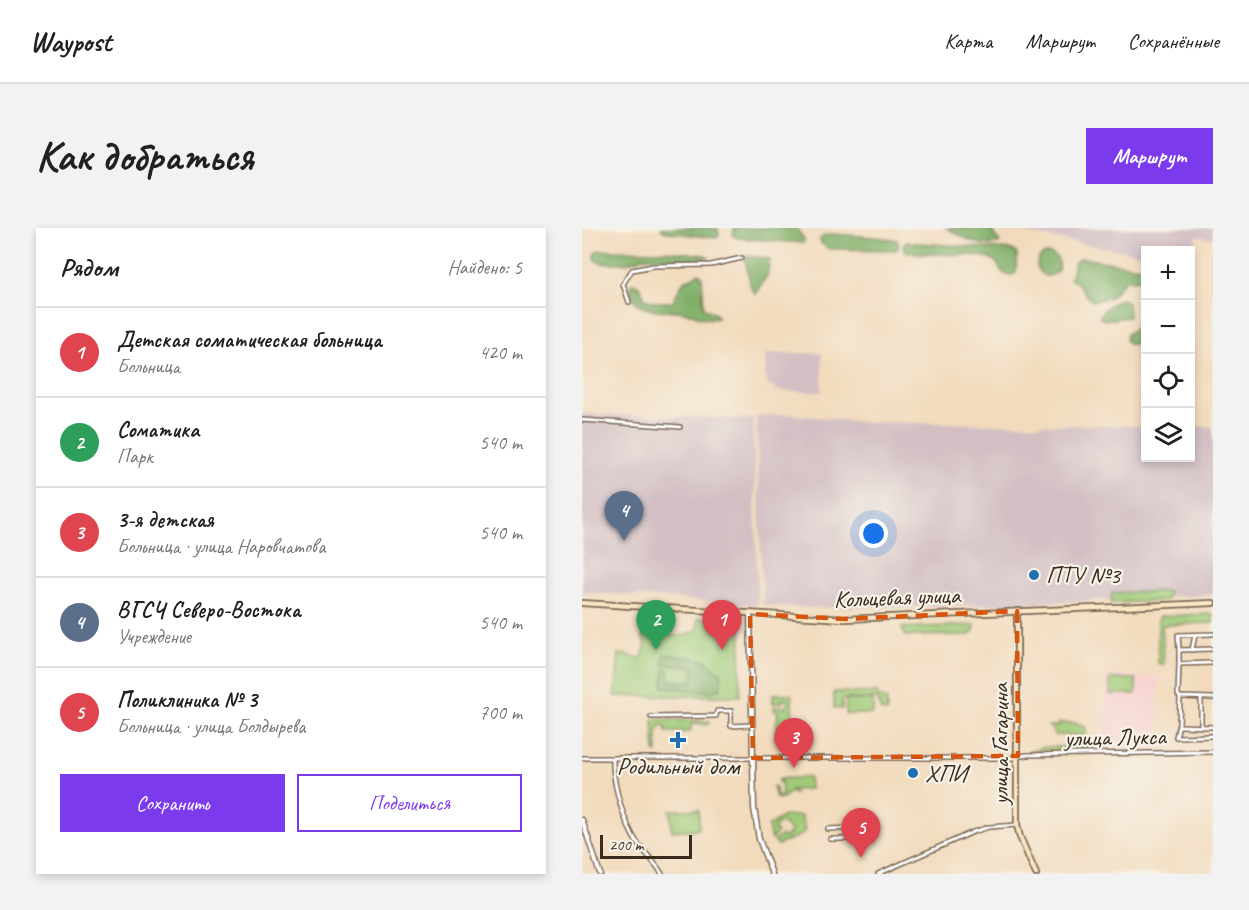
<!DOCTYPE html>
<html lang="ru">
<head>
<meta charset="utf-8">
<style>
  body { margin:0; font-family:Caveat,sans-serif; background:#f2f2f2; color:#202124 }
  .controls { position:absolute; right:18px; top:18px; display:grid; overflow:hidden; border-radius:0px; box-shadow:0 3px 9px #0003 }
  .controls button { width:54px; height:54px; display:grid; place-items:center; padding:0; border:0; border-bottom:2px solid #e0e0e0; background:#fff; color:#202124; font:30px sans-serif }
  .scale { position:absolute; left:18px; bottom:15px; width:92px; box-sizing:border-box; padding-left:6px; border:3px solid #3b2a1e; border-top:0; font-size:16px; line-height:21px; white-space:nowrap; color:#3b2a1e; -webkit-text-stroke:4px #f7f3e8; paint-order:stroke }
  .you { position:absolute; left:292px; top:306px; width:21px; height:21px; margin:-15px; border:4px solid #fff; border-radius:50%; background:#1a73e8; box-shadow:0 0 0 9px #1a73e833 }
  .badge { display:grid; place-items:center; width:39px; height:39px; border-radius:50%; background:#7c3aed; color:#fff; font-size:20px; font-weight:700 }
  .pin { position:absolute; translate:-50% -50px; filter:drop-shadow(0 2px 3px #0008) }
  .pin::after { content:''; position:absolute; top:32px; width:21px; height:18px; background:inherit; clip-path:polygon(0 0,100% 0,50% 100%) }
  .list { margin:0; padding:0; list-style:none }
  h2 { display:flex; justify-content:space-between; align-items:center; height:78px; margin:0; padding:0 24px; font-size:26px }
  h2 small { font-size:20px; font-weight:400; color:#757577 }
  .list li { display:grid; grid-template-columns:39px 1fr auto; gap:18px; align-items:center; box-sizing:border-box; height:90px; padding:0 24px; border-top:2px solid #e0e0e0 }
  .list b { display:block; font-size:22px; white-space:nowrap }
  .list p { margin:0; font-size:20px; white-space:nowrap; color:#757577 }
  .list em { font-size:20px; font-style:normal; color:#757577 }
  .actions { display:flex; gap:12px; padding:18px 24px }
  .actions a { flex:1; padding:14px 0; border:2px solid #7c3aed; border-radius:0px; text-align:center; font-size:21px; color:#7c3aed }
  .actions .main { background:#7c3aed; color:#fff }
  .icon { flex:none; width:33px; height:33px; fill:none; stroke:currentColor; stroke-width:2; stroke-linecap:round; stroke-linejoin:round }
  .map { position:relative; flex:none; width:631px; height:646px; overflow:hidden; border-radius:0px }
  header { display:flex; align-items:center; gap:36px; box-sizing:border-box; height:84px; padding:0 30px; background:#fff; border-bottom:2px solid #e0e0e0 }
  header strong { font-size:28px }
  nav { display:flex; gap:33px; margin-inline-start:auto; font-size:21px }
  .intro { display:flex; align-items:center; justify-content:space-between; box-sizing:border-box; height:144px; padding:0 36px }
  h1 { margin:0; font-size:42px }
  .button { padding:15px 27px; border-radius:0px; background:#7c3aed; color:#fff; font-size:21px; font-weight:700 }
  main { display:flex; gap:36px; padding:0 36px }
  aside { flex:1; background:#fff; border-radius:0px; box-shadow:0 3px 9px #0003 }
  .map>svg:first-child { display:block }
</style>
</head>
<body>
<header>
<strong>Waypost</strong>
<nav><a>Карта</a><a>Маршрут</a><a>Сохранённые</a></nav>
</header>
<div class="intro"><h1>Как добраться</h1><a class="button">Маршрут</a></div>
<main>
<aside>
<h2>Рядом<small>Найдено: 5</small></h2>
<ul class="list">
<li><span class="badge" style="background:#e0444e">1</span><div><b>Детская соматическая больница</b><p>Больница</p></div><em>420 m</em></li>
<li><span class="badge" style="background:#2e9e5b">2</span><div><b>Соматика</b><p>Парк</p></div><em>540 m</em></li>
<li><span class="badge" style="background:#e0444e">3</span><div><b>3-я детская</b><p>Больница · улица Наровчатова</p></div><em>540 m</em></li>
<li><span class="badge" style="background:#5c6f8a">4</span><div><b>ВГСЧ Северо-Востока</b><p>Учреждение</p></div><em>540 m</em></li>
<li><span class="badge" style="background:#e0444e">5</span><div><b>Поликлиника № 3</b><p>Больница · улица Болдырева</p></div><em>700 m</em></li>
</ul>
<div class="actions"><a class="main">Сохранить</a><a>Поделиться</a></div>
</aside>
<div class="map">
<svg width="631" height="646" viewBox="0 0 631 646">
  <rect width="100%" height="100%" fill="#f7f3e8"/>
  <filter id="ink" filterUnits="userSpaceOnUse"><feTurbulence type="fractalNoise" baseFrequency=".0167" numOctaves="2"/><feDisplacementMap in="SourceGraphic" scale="12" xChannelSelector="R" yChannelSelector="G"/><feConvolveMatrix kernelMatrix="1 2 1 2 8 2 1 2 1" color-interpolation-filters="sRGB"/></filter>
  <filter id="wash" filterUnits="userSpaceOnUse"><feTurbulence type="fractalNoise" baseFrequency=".008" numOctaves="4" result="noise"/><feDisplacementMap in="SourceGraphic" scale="24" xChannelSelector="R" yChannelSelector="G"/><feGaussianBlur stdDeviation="1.35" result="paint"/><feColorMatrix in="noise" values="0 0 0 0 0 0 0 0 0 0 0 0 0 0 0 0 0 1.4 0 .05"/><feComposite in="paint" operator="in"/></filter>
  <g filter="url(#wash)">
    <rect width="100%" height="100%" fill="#f2dbbd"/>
    <polygon fill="#f7d0cd" points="522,448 577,449 577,510 574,520 523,521"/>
    <g fill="#d2bec3">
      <polygon points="446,0 631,0 631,11 615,8 613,18 595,19 582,22 564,22 563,27 446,6"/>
      <polygon points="240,125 240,164 195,163 184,155 183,126"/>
      <polygon points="0,186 171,191 176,377 0,364"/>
      <polygon points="207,186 279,194 563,198 564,230 608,230 609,198 631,199 631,367 407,377 228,380 181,377 174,188"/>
    </g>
    <g fill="#a0cb78" stroke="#6e7a4b" stroke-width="1.5">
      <polygon points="586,363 585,371 582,373 529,375 530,365"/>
      <polygon points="631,386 631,395 580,397 582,436 576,435 576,393 578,388"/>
      <polygon points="116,390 159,392 158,468 33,468 37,426 59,430 64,418 60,409 62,404 98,408 115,403"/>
      <polygon points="393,397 392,403 387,407 323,408 320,400"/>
      <polygon points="554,451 554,466 528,466 528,451"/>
      <polygon points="252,464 295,465 297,469 305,472 305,484 299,483 295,471 263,471 260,473 260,481 252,480"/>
      <polygon points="191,466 207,466 210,468 211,507 205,511 193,511 196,484 192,483 192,479 205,479 205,472 200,472 200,475 191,475"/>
      <rect x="264" y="472" width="27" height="14"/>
      <polygon points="73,491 128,493 125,497 110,495 108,504 84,504 83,497 79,497 75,506 75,525 73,525 71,493"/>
      <polygon points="477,495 493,495 504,500 504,507 472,507 470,500 466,498 477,498"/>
      <polygon points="517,518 513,525 445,524 463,519"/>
      <polygon points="227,549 228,561 208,562 212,563 213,566 207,564 201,571 194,570 191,558 194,559 195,569 200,568 199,554 196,554 198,551"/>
      <polygon points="88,582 117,582 117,601 90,603"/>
      <polygon points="202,588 219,588 223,602 219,607 196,617 192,613 199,608 202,610 209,604 199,594 192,600 195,605 189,612 186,598"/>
    </g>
    <g fill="#80af68" stroke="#5e6c43" stroke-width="1.5">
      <polygon points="79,0 136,0 137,8 133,10 84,4 80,2"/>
      <polygon points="152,0 214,0 222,11 221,15 155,10 151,7"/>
      <path d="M365,0H407L418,14C402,23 379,8 365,0Z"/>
      <path d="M251,6C273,8 293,8 315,12L317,18L314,22L247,21L239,15L238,11L242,8Z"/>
      <path d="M324,14L431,22L435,26L434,45L430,47L422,46C417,42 417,38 414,34C400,21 343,30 323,23L321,18Z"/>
      <polygon points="17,22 84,23 123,27 127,30 118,32 62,29 45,35 21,35 14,33 12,29 13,24"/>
      <circle cx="466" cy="37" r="11"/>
      <polygon points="165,28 188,31 185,48 173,66 169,60 163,31"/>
      <polygon points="499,30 563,40 563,51 543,52 528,69 511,73 505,69 497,57 488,51 493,34"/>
      <path d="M117,45L120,48L122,80L134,86L136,90C132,90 126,91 122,90C115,89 110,85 103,84C82,80 51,89 48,59L50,55C61,57 58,64 64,71L72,74H90L101,54Z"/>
      <path d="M541,71L546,75L547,89L522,92L518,90C519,81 532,73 541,71Z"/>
      <polygon points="558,87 563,90 563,117 547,116 544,112 545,106 556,98"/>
      <polygon points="82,426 123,432 140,446 138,461 130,464 81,459 82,441 87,442 88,453 110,454 112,440 81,436"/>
    </g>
  </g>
  <g filter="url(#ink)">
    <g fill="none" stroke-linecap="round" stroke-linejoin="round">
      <defs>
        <g id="minor">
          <polyline points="47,74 41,56 50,42 71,38 129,37 160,30"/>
          <polyline points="0,192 98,199"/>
          <polyline points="631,406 596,407 597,422 631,421"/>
          <polyline points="597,422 597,436 631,435"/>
          <polyline points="610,422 613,407"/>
          <polyline points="597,436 596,467 598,469 631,470"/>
          <polyline points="598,469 597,496 594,509 631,508"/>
          <polyline points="619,470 619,498"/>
          <polyline points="69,489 134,488 135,483 149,483 149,498 170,497"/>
          <polyline points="597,498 631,499"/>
          <polyline points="0,530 429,530 444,527 631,524"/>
          <path d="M31,530C30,553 40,587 51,608C59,622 72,632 80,646"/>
          <polyline points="246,601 271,600"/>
          <polyline points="248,611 272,611"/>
          <polyline points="296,646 391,604 407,599 435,597"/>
        </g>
        <g id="tertiary">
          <polyline points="168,386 172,580 177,611 190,646"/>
          <polyline points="0,592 18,646"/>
        </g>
        <g id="secondary">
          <polyline points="0,375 263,391 631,375"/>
          <polyline points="435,383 435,597 438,609 454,646"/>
        </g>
      </defs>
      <use href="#minor" stroke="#7b6856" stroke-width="6"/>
      <use href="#tertiary" stroke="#7b6856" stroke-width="7"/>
      <use href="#secondary" stroke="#7b6856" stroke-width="8"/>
      <use href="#minor" stroke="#fff" stroke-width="3"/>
      <use href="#tertiary" stroke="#fff" stroke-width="4"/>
      <use href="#secondary" stroke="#fbe6c3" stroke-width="4.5"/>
    </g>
  </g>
  <path fill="none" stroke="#d7540e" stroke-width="4.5" stroke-dasharray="12 8" stroke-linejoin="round" d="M435,383L436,528L171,530L168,386L263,391Z"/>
  <g fill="#1f6fb2" stroke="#f7f3e8" stroke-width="2">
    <circle cx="452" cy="347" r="6"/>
    <path d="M93 503h6v6h6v6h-6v6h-6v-6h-6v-6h6z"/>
    <circle cx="331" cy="545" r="6"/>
  </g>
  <g text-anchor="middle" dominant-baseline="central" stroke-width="4.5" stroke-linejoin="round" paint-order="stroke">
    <g font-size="24" fill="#3b2a1e" stroke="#f7f3e8" text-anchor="start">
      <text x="464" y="347">ПТУ №3</text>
      <text x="96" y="538" text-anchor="middle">Родильный дом</text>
      <text x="343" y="545">ХПИ</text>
    </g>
    <g font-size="24" fill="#3b2a1e" stroke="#f7f3e8">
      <text transform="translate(315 369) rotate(-2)">Кольцевая улица</text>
      <text transform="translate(533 509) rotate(-1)">улица Лукса</text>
      <text transform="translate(418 516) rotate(-90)">улица Гагарина</text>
    </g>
  </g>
</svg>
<div class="controls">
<button>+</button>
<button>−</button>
<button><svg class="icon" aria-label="locate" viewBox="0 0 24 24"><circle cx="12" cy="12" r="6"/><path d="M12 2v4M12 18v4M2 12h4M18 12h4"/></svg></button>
<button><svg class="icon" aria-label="layers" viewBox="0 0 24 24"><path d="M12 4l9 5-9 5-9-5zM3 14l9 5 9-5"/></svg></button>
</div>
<div class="scale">200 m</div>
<div class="you"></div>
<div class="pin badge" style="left:140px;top:422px;background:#e0444e">1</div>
<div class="pin badge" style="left:74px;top:422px;background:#2e9e5b">2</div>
<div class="pin badge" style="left:212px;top:540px;background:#e0444e">3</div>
<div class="pin badge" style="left:42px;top:313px;background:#5c6f8a">4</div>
<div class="pin badge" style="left:279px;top:630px;background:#e0444e">5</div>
</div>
</main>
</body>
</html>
